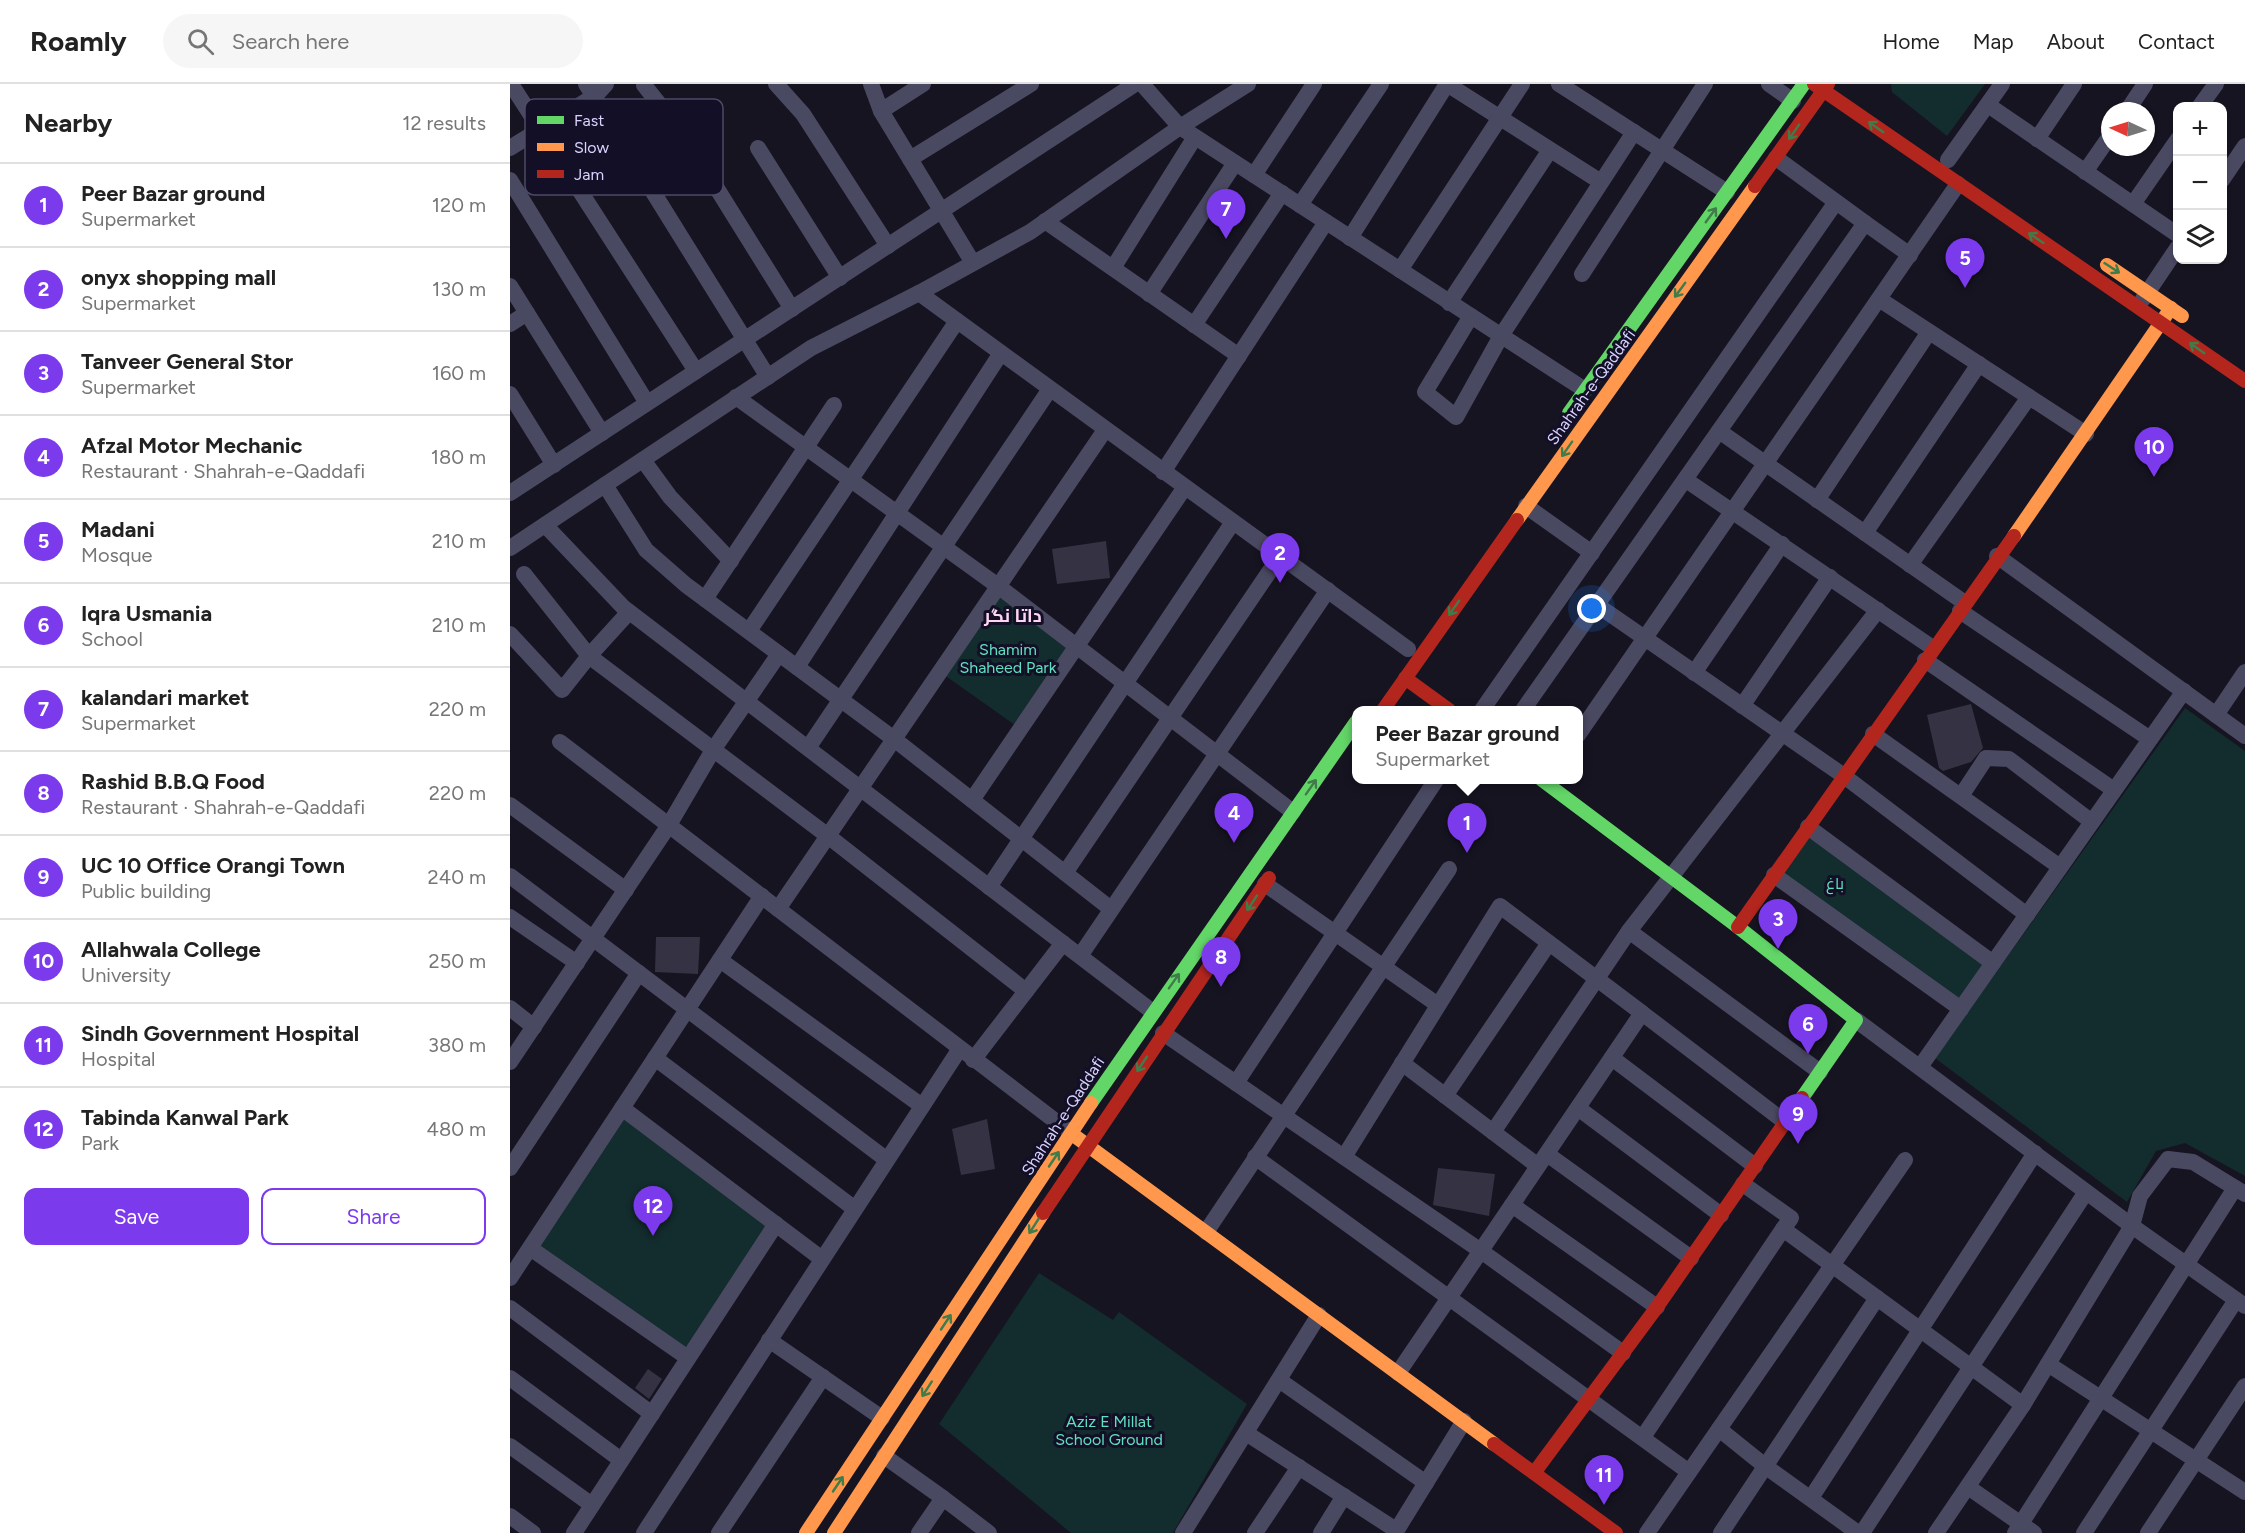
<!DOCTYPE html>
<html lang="en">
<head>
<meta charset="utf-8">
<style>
  body { margin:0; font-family:Figtree,Cairo,sans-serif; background:#f6f6f6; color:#222 }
  .controls { position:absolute; right:18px; top:18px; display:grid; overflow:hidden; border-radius:12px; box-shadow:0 2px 4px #0004 }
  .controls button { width:54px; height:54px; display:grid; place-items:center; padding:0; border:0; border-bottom:2px solid #e0e0e0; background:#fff; color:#222; font:30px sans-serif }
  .compass { position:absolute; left:1591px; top:18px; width:54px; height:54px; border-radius:50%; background:#fff; box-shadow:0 2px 4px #0004; rotate:274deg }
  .you { position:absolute; left:1082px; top:525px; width:21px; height:21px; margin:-15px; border:4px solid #fff; border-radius:50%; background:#1a73e8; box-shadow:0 0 0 9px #1a73e833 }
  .badge { display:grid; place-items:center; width:39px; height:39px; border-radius:50%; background:#7c3aed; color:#fff; font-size:20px; font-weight:700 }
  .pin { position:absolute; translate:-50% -50px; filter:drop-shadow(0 2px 3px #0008) }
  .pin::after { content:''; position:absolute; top:32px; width:21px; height:18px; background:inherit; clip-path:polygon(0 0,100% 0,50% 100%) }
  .popup { position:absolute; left:842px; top:622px; width:231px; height:78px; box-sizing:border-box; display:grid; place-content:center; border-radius:12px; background:#fff; filter:drop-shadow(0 2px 4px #0005); font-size:20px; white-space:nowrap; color:#767676 }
  .popup b { font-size:22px; color:#222 }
  .popup::after { content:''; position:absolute; left:50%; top:100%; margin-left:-12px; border:12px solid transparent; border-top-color:#fff }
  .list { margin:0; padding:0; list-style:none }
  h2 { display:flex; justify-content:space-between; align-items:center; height:78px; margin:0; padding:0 24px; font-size:26px }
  h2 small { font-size:20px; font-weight:400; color:#767676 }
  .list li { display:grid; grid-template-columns:39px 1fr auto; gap:18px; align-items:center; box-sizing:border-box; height:84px; padding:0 24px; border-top:2px solid #e0e0e0 }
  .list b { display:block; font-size:22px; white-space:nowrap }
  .list p { margin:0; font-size:20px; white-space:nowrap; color:#767676 }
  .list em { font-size:20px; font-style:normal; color:#767676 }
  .actions { display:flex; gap:12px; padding:18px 24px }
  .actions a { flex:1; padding:14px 0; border:2px solid #7c3aed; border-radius:12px; text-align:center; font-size:21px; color:#7c3aed }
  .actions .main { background:#7c3aed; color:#fff }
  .icon { flex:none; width:33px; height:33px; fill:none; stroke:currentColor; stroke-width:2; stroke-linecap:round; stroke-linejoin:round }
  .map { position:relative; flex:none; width:1735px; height:1449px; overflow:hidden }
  header { display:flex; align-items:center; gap:36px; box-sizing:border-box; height:84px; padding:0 30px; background:#fff; border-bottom:2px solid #e0e0e0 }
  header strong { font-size:28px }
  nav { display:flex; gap:33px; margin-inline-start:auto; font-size:21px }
  .search { width:420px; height:54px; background:#f6f6f6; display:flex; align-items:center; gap:15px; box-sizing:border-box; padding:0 21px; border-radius:33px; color:#767676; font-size:22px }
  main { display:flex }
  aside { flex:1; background:#fff }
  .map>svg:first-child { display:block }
</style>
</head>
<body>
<header>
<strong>Roamly</strong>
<div class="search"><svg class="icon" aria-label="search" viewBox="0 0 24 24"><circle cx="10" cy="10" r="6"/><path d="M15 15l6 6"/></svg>Search here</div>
<nav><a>Home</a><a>Map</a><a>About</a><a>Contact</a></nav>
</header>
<main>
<aside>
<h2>Nearby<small>12 results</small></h2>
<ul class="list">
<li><span class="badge">1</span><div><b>Peer Bazar ground</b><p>Supermarket</p></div><em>120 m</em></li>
<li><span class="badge">2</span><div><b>onyx shopping mall</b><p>Supermarket</p></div><em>130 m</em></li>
<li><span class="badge">3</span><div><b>Tanveer General Stor</b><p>Supermarket</p></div><em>160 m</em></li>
<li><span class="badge">4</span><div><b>Afzal Motor Mechanic</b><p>Restaurant · Shahrah-e-Qaddafi</p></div><em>180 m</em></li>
<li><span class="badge">5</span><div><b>Madani</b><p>Mosque</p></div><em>210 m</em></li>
<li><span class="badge">6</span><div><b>Iqra Usmania</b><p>School</p></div><em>210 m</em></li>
<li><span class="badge">7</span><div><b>kalandari market</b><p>Supermarket</p></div><em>220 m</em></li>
<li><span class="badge">8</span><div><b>Rashid B.B.Q Food</b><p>Restaurant · Shahrah-e-Qaddafi</p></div><em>220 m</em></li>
<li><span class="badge">9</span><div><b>UC 10 Office Orangi Town</b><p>Public building</p></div><em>240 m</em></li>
<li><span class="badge">10</span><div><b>Allahwala College</b><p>University</p></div><em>250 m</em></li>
<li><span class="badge">11</span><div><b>Sindh Government Hospital</b><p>Hospital</p></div><em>380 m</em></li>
<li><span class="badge">12</span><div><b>Tabinda Kanwal Park</b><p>Park</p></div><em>480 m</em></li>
</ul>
<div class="actions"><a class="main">Save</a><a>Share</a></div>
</aside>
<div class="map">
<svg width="1735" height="1449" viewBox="0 0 1735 1449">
  <rect width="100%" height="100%" fill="#161421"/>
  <g fill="#132c2d">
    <polygon points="1381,0 1475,0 1437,52 1382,8"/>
    <polygon points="488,502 566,561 509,644 430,588"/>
    <polygon points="1675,624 1735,667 1735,1092 1675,1059 1646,1067 1617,1118 1425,974"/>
    <polygon points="1298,743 1483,879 1451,925 1264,791"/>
    <polygon points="112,1024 266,1140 178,1274 20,1164"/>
    <polygon points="529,1189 603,1236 609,1228 737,1320 663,1449 561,1449 429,1340"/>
  </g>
  <g fill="#343243">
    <polygon points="596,457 600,494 547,500 542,465"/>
    <polygon points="1461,620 1473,664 1461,678 1433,687 1429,684 1417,631"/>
    <polygon points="146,853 190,853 188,890 145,888"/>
    <polygon points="477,1035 485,1085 451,1091 442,1045"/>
    <polygon points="928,1084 985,1090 979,1132 923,1121"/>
    <polygon points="138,1285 152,1295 139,1315 125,1304"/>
  </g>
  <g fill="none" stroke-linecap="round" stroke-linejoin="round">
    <g stroke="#4a4962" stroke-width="16">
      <polyline points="1,0 186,287"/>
      <polyline points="76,0 258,293"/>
      <polyline points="266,0 293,30 378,162"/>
      <polyline points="361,0 371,27 463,179"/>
      <polyline points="632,0 670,43 1075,306"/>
      <polyline points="937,0 1091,98"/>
      <polyline points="1049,0 1217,108"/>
      <polyline points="1259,0 1283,17"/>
      <polyline points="134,1 173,50 282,225"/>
      <polyline points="1478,21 1668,151"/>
      <polyline points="1690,22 1706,0"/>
      <polyline points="371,27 413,0"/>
      <polyline points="1617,27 1635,0"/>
      <polyline points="1527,55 1564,0"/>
      <polyline points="0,64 86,11 96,0"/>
      <polyline points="248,64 330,194"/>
      <polyline points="1266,74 1355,139"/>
      <polyline points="400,75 521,0"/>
      <polyline points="1438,76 1492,0"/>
      <polyline points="1575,88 1600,52"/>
      <polyline points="744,91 804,0"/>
      <polyline points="0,96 137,319"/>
      <polyline points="1712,96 1735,62"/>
      <polyline points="1623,120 1668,55"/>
      <polyline points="790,121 871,0"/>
      <polyline points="535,137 729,272"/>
      <polyline points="840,154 937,0"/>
      <polyline points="603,184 685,53"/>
      <polyline points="890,186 1012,0"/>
      <polyline points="1072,190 1195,0"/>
      <polyline points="0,202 92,349"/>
      <polyline points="409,209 898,565"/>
      <polyline points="639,210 725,79"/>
      <polyline points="1369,215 1576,350"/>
      <polyline points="1633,215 1668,163"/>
      <polyline points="939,219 1040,66"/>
      <polyline points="961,232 915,308 946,333 991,252 1124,48"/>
      <polyline points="0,240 17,229"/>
      <polyline points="684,241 772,109"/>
      <polyline points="0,310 44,381"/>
      <polyline points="226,313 488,502 783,728"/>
      <polyline points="1209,347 1455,519"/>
      <polyline points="133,376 160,413 221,477"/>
      <polyline points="653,388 816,138"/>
      <polyline points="1176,396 1423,564"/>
      <polyline points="95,401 136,466 176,501 384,655 601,825"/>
      <polyline points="0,409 625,0"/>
      <polyline points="1307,416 1419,248"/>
      <polyline points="1016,422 1082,469"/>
      <polyline points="35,441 113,523 643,928"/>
      <polyline points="1355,449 1469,280"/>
      <polyline points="0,464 301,264 409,209 520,148 670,43 738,0"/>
      <polyline points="1487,472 1735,652"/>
      <polyline points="1400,481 1519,313"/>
      <polyline points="14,490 79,572 318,752 516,907"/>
      <polyline points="195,515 324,321"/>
      <polyline points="1087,521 1334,692 1517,831"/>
      <polyline points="1450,527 1640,655"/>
      <polyline points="239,547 447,237"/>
      <polyline points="0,550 52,606 79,572 119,528"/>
      <polyline points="1415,576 1604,706"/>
      <polyline points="287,583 491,269"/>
      <polyline points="1184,589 1272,460"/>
      <polyline points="1232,622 1320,493"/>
      <polyline points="972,626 1326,118"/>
      <polyline points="1013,626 1355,139 1400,171"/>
      <polyline points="1706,631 1735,588"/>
      <polyline points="1363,650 1550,783"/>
      <polyline points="1068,651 1448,100"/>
      <polyline points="50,658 561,1049"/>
      <polyline points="298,664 540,305"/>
      <polyline points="1451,712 1476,674 1499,675 1582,738"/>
      <polyline points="462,716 675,403"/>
      <polyline points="0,721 116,806"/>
      <polyline points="1298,743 1483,879"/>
      <polyline points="555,789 770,472"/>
      <polyline points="1264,791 1451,925"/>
      <polyline points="0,792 377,1076"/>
      <polyline points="755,800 928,921"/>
      <polyline points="479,803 723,438"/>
      <polyline points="268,825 595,346"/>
      <polyline points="0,833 67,879"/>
      <polyline points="1119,847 1310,988"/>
      <polyline points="570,872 818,506"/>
      <polyline points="210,876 412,1022"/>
      <polyline points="0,924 24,943"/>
      <polyline points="1346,936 1622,1142 1735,1222"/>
      <polyline points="653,949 971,1167 1113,1269"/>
      <polyline points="145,974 345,1125"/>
      <polyline points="1102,974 1245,1082"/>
      <polyline points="463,976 553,859"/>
      <polyline points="0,978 159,741 203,666 269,570"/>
      <polyline points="892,979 1028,1082"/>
      <polyline points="1410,983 1674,607"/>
      <polyline points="726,999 926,696"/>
      <polyline points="935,1012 1039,859"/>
      <polyline points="112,1024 312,1175"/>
      <polyline points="1068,1024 1211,1131"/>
      <polyline points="983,1048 1119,847 1368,526"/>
      <polyline points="1037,1070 1181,1174"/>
      <polyline points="745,1073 1179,1388"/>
      <polyline points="834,1073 990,822 1132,929"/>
      <polyline points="0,1084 129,889"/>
      <polyline points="1233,1100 1281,1134 1273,1145 1513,1321"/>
      <polyline points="1002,1121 1147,1223"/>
      <polyline points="696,1148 939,785"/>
      <polyline points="20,1164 178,1274"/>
      <polyline points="0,1194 252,812"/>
      <polyline points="0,1224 142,1330"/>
      <polyline points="259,1256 372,1334"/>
      <polyline points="1538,1280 1735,1408"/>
      <polyline points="888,1289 1132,929 1275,1038"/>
      <polyline points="0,1294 111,1376"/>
      <polyline points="769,1296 916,1399"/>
      <polyline points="1209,1345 1255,1382 1348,1449"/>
      <polyline points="736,1349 886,1446"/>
      <polyline points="1133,1353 1273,1145"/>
      <polyline points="0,1362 82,1421"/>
      <polyline points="374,1372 433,1414 409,1449"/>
      <polyline points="1458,1403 1524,1449"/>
      <polyline points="433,1414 479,1449"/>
      <polyline points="1301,1414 1525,1069"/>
      <polyline points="0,1432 23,1449"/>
      <polyline points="64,1449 266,1140"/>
      <polyline points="134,1449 449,966"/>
      <polyline points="209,1449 313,1293"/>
      <polyline points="673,1449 809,1231"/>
      <polyline points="745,1449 789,1383"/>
      <polyline points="811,1449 834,1412"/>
      <polyline points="885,1449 954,1337"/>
      <polyline points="1137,1449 1395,1076"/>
      <polyline points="1211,1449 1367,1214"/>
      <polyline points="1352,1449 1576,1108"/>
      <polyline points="1426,1449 1513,1321 1622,1142 1630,1112 1658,1075 1683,1078 1735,1110"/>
      <polyline points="1505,1449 1725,1104"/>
      <polyline points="1574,1449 1726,1216"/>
      <polyline points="1638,1449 1735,1302"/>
    </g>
    <g stroke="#63d668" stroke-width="14">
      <polyline points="1059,329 1294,0"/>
      <polyline points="1032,696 1228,843 1346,936 1292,1014"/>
      <polyline points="581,1019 846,638"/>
    </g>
    <g stroke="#ff974d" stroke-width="14">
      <polyline points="1597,181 1672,232"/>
      <polyline points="1007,436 1245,102"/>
      <polyline points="1504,452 1661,224"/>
      <polyline points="562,1050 984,1360"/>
      <polyline points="296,1449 581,1019"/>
      <polyline points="324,1449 533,1129"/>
    </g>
    <g stroke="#b3261e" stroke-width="14">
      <polyline points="1304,0 1735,297"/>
      <polyline points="1245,102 1318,0"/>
      <polyline points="895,594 939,626"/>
      <polyline points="873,626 1007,436"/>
      <polyline points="1228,843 1504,452"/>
      <polyline points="533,1129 759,794"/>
      <polyline points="984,1360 1106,1449"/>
      <polyline points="1024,1389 1147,1223 1292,1014"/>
    </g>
  </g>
  <defs><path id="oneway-shaft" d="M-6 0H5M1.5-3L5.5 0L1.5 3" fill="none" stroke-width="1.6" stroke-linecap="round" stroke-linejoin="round" transform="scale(1.5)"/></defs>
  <g stroke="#3f7c4a">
    <use href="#oneway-shaft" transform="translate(1366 43) rotate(-145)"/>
    <use href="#oneway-shaft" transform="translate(1284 48) rotate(125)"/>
    <use href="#oneway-shaft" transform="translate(1201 131) rotate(-54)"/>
    <use href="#oneway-shaft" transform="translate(1526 154) rotate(-146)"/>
    <use href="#oneway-shaft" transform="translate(1602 184) rotate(33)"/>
    <use href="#oneway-shaft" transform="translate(1170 206) rotate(126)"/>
    <use href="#oneway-shaft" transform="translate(1687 264) rotate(-145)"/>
    <use href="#oneway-shaft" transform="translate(1057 365) rotate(125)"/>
    <use href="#oneway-shaft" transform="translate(944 524) rotate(125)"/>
    <use href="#oneway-shaft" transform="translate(801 703) rotate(-55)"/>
    <use href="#oneway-shaft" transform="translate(742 819) rotate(124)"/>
    <use href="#oneway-shaft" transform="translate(664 897) rotate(-55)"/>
    <use href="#oneway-shaft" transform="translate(632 980) rotate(124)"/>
    <use href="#oneway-shaft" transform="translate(544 1075) rotate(-56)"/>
    <use href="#oneway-shaft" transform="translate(524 1142) rotate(123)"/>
    <use href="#oneway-shaft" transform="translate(436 1238) rotate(-56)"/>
    <use href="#oneway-shaft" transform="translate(417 1305) rotate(123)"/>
    <use href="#oneway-shaft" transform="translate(328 1400) rotate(-56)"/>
  </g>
  <g text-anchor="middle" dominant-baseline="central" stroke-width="6" stroke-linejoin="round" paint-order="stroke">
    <g font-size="16" fill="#d9d4ff" stroke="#130f26">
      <text transform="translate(1081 303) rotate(-54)">Shahrah-e-Qaddafi</text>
      <text transform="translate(553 1032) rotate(-57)">Shahrah-e-Qaddafi</text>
    </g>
    <g font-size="16" fill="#5fe0c0" stroke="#130f26">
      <text x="498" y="565">Shamim<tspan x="498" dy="18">Shaheed Park</tspan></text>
      <text x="1325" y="799">باغ</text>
      <text x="599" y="1337">Aziz E Millat<tspan x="599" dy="18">School Ground</tspan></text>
    </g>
    <g font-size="18" font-weight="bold" fill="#ffd6f0" stroke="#130f26">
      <text x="503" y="532">داتا نگر</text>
    </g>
  </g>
  <rect x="15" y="15" width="198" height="96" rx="9" fill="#130f26" stroke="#4e4a67" stroke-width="1.5"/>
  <rect x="27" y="32" width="27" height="8" fill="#63d668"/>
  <rect x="27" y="59" width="27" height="8" fill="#ff974d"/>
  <rect x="27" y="86" width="27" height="8" fill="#b3261e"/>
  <g font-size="16" fill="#d9d4ff">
    <text x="64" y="42">Fast</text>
    <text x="64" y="69">Slow</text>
    <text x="64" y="96">Jam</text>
  </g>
</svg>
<div class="controls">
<button>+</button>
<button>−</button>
<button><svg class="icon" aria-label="layers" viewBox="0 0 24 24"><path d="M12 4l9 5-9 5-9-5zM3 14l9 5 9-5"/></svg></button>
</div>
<svg class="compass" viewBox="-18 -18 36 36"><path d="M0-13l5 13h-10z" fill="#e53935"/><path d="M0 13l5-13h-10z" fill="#767676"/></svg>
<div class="you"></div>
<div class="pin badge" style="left:957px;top:769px">1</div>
<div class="popup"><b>Peer Bazar ground</b>Supermarket</div>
<div class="pin badge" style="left:770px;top:499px">2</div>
<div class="pin badge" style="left:1268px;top:865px">3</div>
<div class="pin badge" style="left:724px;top:759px">4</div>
<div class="pin badge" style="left:1455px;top:204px">5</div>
<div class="pin badge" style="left:1298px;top:970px">6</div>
<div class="pin badge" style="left:716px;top:155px">7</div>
<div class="pin badge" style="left:711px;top:903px">8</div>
<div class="pin badge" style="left:1288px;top:1060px">9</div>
<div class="pin badge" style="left:1644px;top:393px">10</div>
<div class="pin badge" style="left:1094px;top:1421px">11</div>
<div class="pin badge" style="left:143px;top:1152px">12</div>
</div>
</main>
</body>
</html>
